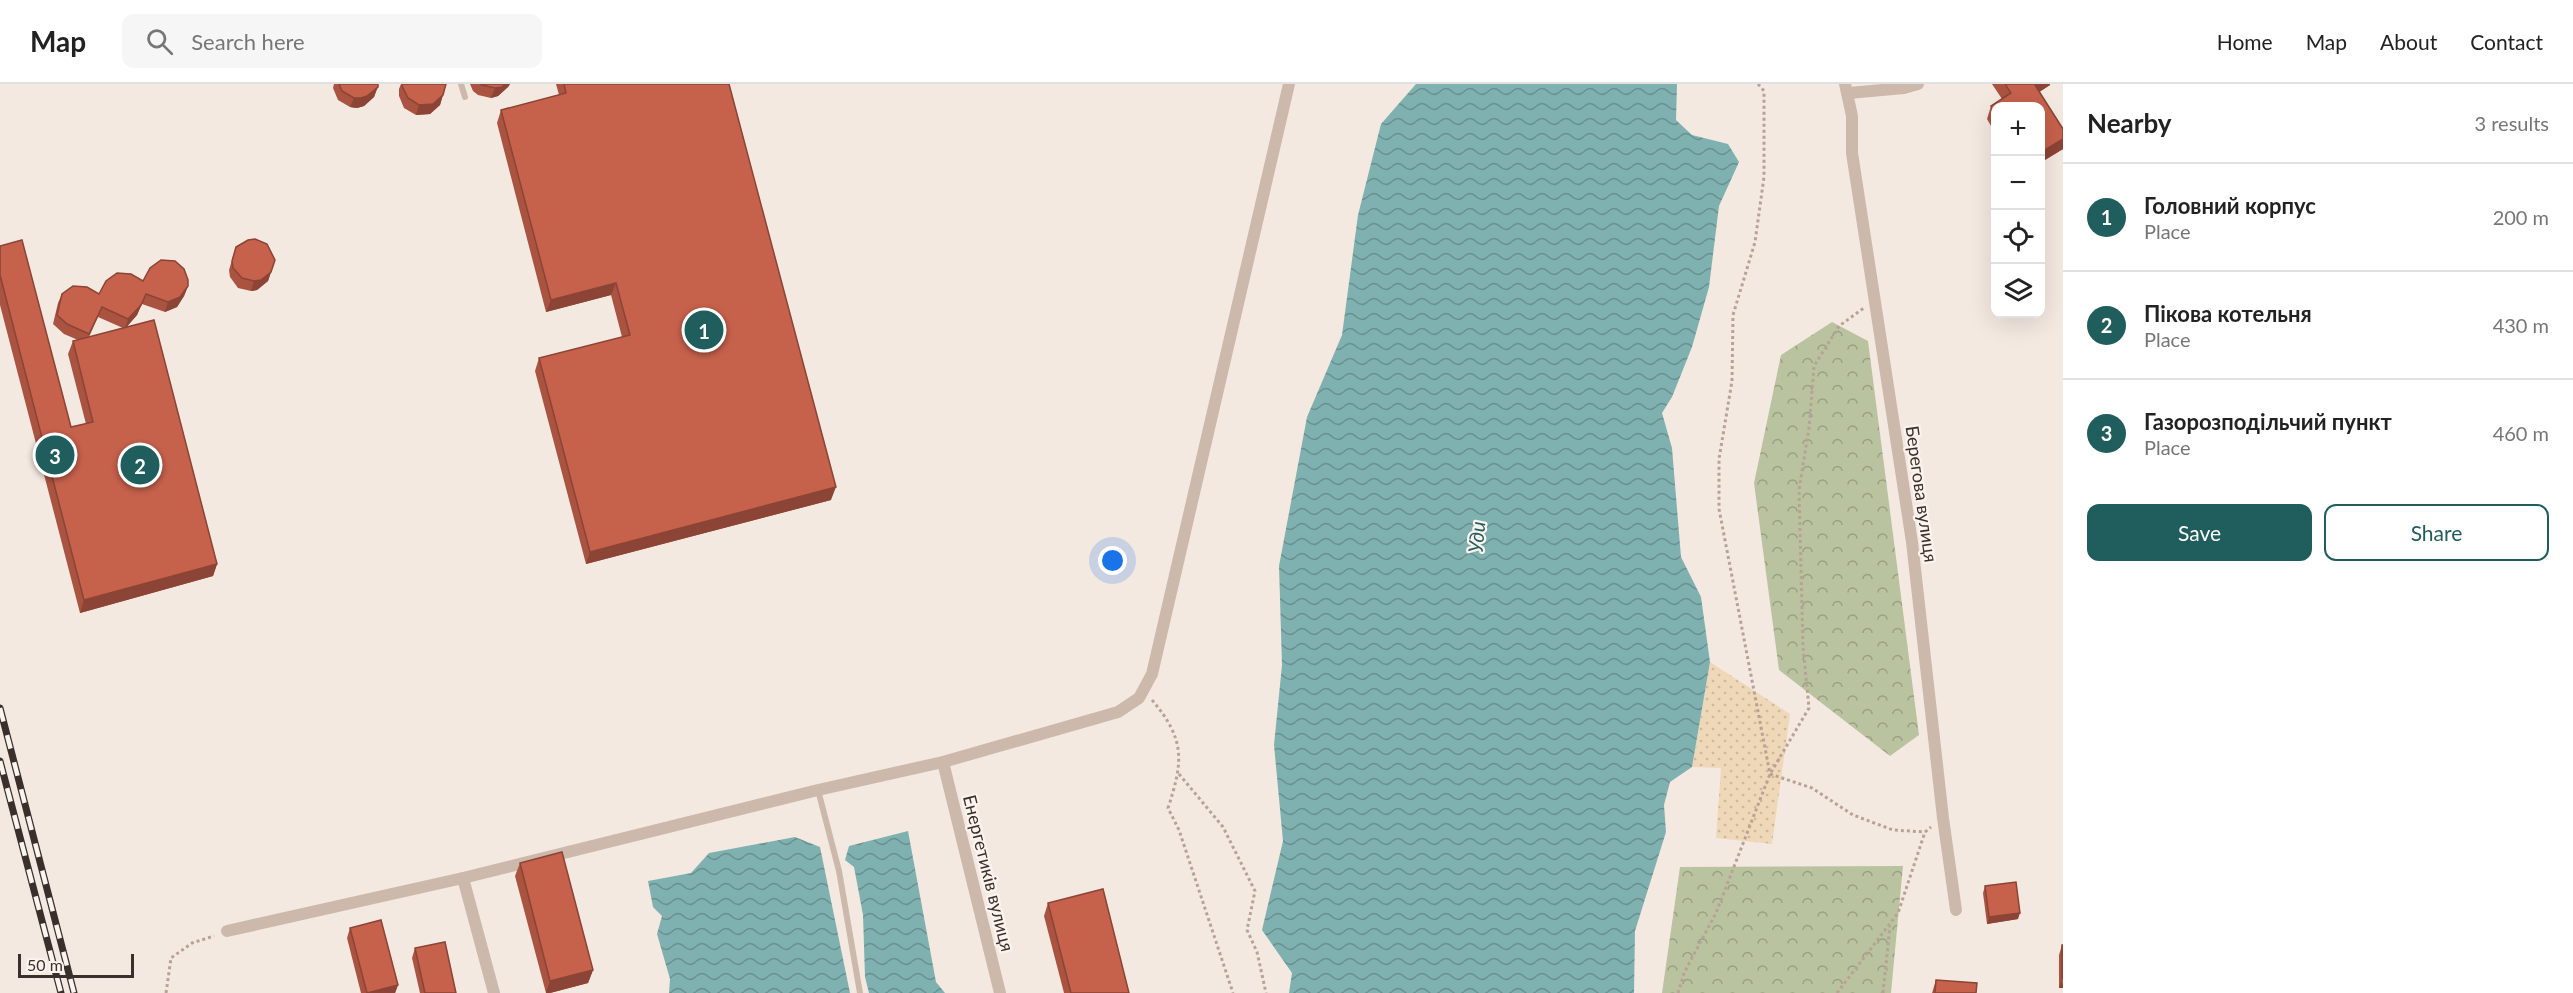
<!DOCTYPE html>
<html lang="en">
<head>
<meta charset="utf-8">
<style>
  body { margin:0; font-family:Lato,sans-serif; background:#f6f6f6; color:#222 }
  .controls { position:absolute; right:18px; top:18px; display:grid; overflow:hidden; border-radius:12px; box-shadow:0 6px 24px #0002 }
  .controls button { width:54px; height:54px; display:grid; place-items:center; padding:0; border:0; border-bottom:2px solid #e0e0e0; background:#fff; color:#222; font:30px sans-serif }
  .scale { position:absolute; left:18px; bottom:15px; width:116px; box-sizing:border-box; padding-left:6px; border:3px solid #3a2f2b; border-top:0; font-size:16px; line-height:21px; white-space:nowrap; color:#3a2f2b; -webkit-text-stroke:4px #fbf4ee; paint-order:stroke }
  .you { position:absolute; left:1113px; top:477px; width:21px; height:21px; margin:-15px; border:4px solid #fff; border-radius:50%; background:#1a73e8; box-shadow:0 0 0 9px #1a73e833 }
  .badge { display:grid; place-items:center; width:39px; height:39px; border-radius:50%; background:#205d5d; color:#fff; font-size:20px; font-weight:700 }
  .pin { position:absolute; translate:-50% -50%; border:3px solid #fff; box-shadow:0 2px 6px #0006 }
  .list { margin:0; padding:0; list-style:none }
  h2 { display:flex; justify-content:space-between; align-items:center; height:78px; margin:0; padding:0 24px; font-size:26px }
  h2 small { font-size:20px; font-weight:400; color:#767676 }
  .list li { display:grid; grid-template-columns:39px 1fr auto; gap:18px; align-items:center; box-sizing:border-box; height:108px; padding:0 24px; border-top:2px solid #e0e0e0 }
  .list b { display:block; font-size:22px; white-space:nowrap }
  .list p { margin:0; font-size:20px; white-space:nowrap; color:#767676 }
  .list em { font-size:20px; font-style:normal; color:#767676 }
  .actions { display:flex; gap:12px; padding:18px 24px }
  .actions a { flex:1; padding:14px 0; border:2px solid #205d5d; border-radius:12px; text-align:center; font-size:21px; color:#205d5d }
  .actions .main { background:#205d5d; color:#fff }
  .icon { flex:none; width:33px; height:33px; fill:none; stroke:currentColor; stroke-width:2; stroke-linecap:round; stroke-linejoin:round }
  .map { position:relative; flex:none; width:2063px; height:909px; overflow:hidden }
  header { display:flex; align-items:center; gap:36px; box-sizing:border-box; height:84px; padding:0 30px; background:#fff; border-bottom:2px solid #e0e0e0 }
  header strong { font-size:28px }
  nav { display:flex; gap:33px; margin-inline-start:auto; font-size:21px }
  .search { width:420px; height:54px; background:#f6f6f6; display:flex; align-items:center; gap:15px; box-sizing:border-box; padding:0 21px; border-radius:12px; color:#767676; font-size:22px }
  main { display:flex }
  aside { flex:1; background:#fff }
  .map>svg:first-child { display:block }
</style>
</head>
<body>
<header>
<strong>Map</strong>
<div class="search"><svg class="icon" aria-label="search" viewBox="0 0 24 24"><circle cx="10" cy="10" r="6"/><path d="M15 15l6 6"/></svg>Search here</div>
<nav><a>Home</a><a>Map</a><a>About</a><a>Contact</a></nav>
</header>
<main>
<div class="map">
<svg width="2063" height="909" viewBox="0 0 2063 909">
  <defs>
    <pattern id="forest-crowns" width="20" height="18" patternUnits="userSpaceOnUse" patternTransform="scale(1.5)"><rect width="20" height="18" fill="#bac3a0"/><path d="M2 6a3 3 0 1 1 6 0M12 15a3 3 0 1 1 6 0" fill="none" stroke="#989f83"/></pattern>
    <pattern id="sand-dots" width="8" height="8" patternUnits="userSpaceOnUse" patternTransform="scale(1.5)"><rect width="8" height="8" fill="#eed8b8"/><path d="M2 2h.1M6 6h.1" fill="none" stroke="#cdba9e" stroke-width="1.8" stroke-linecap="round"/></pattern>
    <pattern id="water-waves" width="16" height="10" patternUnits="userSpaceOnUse" patternTransform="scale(1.5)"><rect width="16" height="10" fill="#7fb1b0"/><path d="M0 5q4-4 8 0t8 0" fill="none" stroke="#69908f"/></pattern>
  </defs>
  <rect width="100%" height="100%" fill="#f4e9e1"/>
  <g fill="url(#forest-crowns)">
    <polygon points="1832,238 1868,257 1919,651 1890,672 1779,586 1754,399 1781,271"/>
    <polygon points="1903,782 1891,909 1662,909 1680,783"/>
  </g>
  <polygon fill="url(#sand-dots)" points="1710,578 1790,630 1772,760 1716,754 1721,684 1692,683"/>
  <g fill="url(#water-waves)">
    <polygon points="1416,0 1677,0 1676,36 1692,51 1728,60 1739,78 1719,122 1709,203 1692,263 1672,313 1662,329 1672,364 1681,473 1701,513 1710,578 1692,683 1670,698 1664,721 1666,748 1635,847 1634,909 1289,909 1292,889 1262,846 1283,757 1274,661 1282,581 1279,482 1307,333 1342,251 1358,131 1381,40"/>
    <polygon points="908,747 936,898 945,909 869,909 865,893 863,831 854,783 845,776 849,762"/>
    <polygon points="795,753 820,763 850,909 669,909 670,895 657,850 662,832 653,823 648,797 691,789 709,769"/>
  </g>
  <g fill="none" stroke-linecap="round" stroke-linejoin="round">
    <g stroke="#b8a296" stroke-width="3" stroke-dasharray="3 3" stroke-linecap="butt">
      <polyline points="1758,0 1764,7 1764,93 1755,158 1733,231 1732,297 1719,375 1719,425 1770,690 1812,704 1853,731 1893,746 1925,748"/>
      <path d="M1152,616C1186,656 1183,678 1168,724L1179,746L1233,909"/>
      <polyline points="1179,690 1223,743 1255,807 1247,846 1257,868 1266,909"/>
      <polyline points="166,909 171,874 192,859 214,852"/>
      <polyline points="1678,909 1684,889 1716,829 1770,690 1809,624 1803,563 1799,406 1809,344 1814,282 1839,242 1864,224"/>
      <polyline points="1837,909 1898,829 1925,748 1931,743"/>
      <polyline points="1883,909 1890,842"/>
    </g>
    <g stroke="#ccb9ac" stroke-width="6">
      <polyline points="461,0 465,13"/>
      <polyline points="818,706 839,787 860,909"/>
    </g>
    <g stroke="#ccb9ac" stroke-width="12">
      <polyline points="1845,0 1852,32 1852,69 1912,458 1943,734 1956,826"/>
      <polyline points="1849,9 1904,4 1918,0"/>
      <polyline points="943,678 1000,909"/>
      <polyline points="463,794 494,909"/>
      <polyline points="227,847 463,794 818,706 943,678 1118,628 1139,614 1152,590 1289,0"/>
    </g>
    <defs>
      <g id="rail">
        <polyline points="0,624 74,909"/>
        <polyline points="0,677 61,909"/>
      </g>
    </defs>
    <use href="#rail" stroke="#3a2f2b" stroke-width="7"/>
    <use href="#rail" stroke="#fbf4ee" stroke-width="4.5" stroke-dasharray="14" stroke-linecap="butt"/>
  </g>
  <g fill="#aa5341" fill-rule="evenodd">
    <polygon points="334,0 378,0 374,13 364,22 357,24 350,23 338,16 333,4"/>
    <polygon points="401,0 446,0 440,21 430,30 416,31 404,24 399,12 399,5"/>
    <polygon points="470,0 510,0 508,3 498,12 491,14 478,11 473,7"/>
    <polygon points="556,0 729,0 831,416 586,480 535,287 539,274 622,253 611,211 546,228 497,39 501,26 559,11"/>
    <polygon points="1992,0 2050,0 2050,1 2039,8 2063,45 2063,65 2040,79 2040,22 1995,22 1995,49 1987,35 1991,22 2002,15"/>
    <path d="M0,162L71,343L86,340L68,270L73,257L78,256L64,250L53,240L58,219L62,210H99L143,197L188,202L184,212L177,223L165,228L142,220L137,231L126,243L217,480L213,492L80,529L0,221ZM98,233L123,244L89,253Z"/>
    <polygon points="236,163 271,188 268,197 257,206 251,207 238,204 230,193 229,186"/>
    <polygon points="520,779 593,886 588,899 550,909 546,909 515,792"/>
    <polygon points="1985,802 2018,835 1987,840 1983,809"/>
    <polygon points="1048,819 1129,909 1064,909 1044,832"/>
    <polygon points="350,844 398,901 395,909 361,909 347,854"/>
    <polygon points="2062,861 2063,904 2059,904 2059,871"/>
    <polygon points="415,864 456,909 420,909 412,874"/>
    <polygon points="1936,896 1976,909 1932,909"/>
  </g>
  <g fill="#8b4435">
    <polygon points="505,0 510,0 508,3 498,12 491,14 495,4"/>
    <polygon points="2036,0 2050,0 2050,1 2030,14 2035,1"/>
    <polygon points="378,3 374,13 364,22 357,24 350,23 354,14"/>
    <polygon points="443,11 440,21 430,30 416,31 419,21"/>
    <polygon points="2063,55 2063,65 2040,79 2040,69"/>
    <polygon points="271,188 268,197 257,206 251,207 254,197"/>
    <polygon points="616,199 611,211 546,228 551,216"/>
    <polygon points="188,202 184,212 177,223 165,228 168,218"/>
    <polygon points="146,210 137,231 125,245 128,235"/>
    <polygon points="836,403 831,416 586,480 590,468"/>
    <polygon points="217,480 213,492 80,529 84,516"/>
    <polygon points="2020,829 2018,835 1987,840 1989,833"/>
    <polygon points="593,886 588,899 550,909 546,909 550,897"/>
    <polygon points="2062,895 2063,904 2059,904"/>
    <polygon points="398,901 395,909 368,909"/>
  </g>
  <g fill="#c6614c" stroke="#8b4435" stroke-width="1.5">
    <polygon points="339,0 378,0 378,3 367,12 361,14 354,14 342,7"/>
    <polygon points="402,0 446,0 443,11 433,20 419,21 408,14 402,2"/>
    <polygon points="480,0 505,0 502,3 495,4 482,1"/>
    <polygon points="564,0 729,0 836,403 590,468 539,274 630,251 616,199 551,216 501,26 566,9"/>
    <polygon points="2005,0 2036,0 2035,1 2063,45 2063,55 2040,69 2040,22 1995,22 1995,29 1991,22 2011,9"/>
    <polygon points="255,155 267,160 275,176 271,188 261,196 254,197 242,194 233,184 232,177 236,163 248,156"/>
    <polygon points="22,156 71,343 93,338 73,257 154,236 217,480 84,516 0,191 0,162"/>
    <polygon points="161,176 175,177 184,185 188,196 188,202 180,213 168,218 146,210 141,221 128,235 102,223 89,250 67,240 57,231 62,210 73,202 87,203 99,210 106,197 117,189 131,190 143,197 150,184"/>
    <polygon points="562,768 593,886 550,897 520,779"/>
    <polygon points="2016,798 2020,829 1989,833 1985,802"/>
    <polygon points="1103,805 1129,909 1071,909 1048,819"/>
    <polygon points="381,836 398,901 367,909 350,844"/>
    <polygon points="445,858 456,909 425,909 415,864"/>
    <rect x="2062" y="861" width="1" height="34"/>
    <polygon points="1936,896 1977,899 1976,909 1935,909"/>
  </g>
  <g text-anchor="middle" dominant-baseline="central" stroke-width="4.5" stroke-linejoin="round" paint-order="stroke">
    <g font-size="18" fill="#3a2f2b" stroke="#fbf4ee">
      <text transform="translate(1922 410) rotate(82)">Берегова вулиця</text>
      <text transform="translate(989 789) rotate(76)">Енергетиків вулиця</text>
    </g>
    <g font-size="20" font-style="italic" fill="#205d5d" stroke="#fbf4ee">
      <text transform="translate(1476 453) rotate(-85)">Уди</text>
    </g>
  </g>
</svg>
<div class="controls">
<button>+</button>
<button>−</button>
<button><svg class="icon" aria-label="locate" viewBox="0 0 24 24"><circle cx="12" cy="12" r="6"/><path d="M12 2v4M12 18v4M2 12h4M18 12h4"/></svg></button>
<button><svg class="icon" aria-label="layers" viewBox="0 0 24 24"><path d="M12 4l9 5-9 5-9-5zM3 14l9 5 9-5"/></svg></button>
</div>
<div class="scale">50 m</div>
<div class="you"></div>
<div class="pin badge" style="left:704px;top:246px">1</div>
<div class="pin badge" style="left:140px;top:381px">2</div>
<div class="pin badge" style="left:55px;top:371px">3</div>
</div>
<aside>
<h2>Nearby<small>3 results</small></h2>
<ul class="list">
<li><span class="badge">1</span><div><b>Головний корпус</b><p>Place</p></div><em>200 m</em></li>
<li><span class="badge">2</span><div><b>Пікова котельня</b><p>Place</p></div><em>430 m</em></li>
<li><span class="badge">3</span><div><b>Газорозподільчий пункт</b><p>Place</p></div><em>460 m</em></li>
</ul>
<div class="actions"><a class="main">Save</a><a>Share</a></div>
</aside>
</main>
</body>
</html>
